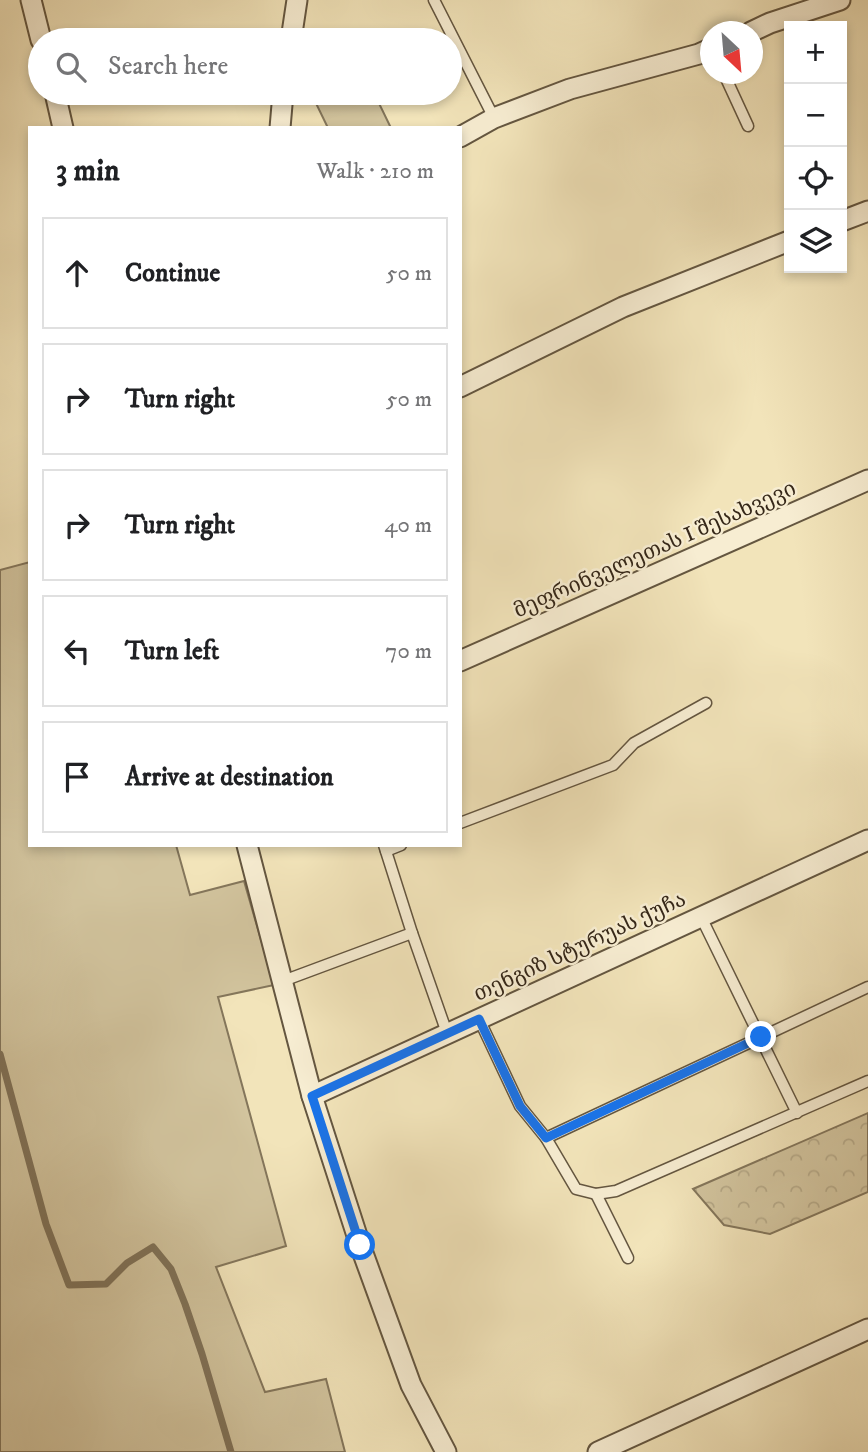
<!DOCTYPE html>
<html lang="en">
<head>
<meta charset="utf-8">
<style>
  body { margin:0; font-family:"IM FELL DW Pica","Noto Serif Georgian",serif; background:#f6f6f6; color:#202124 }
  .controls { position:absolute; right:21px; top:21px; display:grid; overflow:hidden; border-radius:0px; box-shadow:0 4px 10px #0003 }
  .controls button { width:63px; height:63px; display:grid; place-items:center; padding:0; border:0; border-bottom:2px solid #e0e0e0; background:#fff; color:#202124; font:35px sans-serif }
  .compass { position:absolute; left:700px; top:21px; width:63px; height:63px; border-radius:50%; background:#fff; box-shadow:0 4px 10px #0003; rotate:154deg }
  .stop { position:absolute; width:21px; height:21px; margin:-16px; border:5px solid #1a73e8; border-radius:50%; background:#fff }
  .stop.end { background:#1a73e8; border-color:#fff; box-shadow:0 2px 7px #0008 }
  .list { margin:0; padding:0; list-style:none }
  h2 { display:flex; justify-content:space-between; align-items:center; height:91px; margin:0; padding:0 28px; font-size:30px }
  h2 small { font-size:23px; font-weight:400; color:#757577 }
  .list li { display:grid; grid-template-columns:46px 1fr auto; gap:21px; align-items:center; box-sizing:border-box; height:112px; margin:0 14px 14px; padding:0 14px; border:2px solid #e0e0e0; border-radius:0px }
  .list b { display:block; font-size:26px; white-space:nowrap }
  .list em { font-size:23px; font-style:normal; color:#757577 }
  .icon { flex:none; width:38px; height:38px; fill:none; stroke:currentColor; stroke-width:2; stroke-linecap:round; stroke-linejoin:round }
  .map { position:relative; flex:none; width:868px; height:1452px; overflow:hidden }
  .search { position:absolute; background:#fff; box-shadow:0 4px 10px #0003; left:28px; top:28px; width:434px; height:77px; display:flex; align-items:center; gap:18px; box-sizing:border-box; padding:0 24px; border-radius:38px; color:#757577; font-size:26px }
  .panel { position:absolute; background:#fff; box-shadow:0 4px 10px #0003; left:28px; top:126px; width:434px; height:721px; border-radius:0px }
  .map>svg:first-child { display:block }
</style>
</head>
<body>
<div class="map">
<svg width="868" height="1452" viewBox="0 0 868 1452">
  <defs>
    <pattern id="forest-crowns" width="20" height="18" patternUnits="userSpaceOnUse" patternTransform="scale(1.75)"><rect width="20" height="18" fill="#d2c49e"/><path d="M2 6a3 3 0 1 1 6 0M12 15a3 3 0 1 1 6 0" fill="none" stroke="#b5a887"/></pattern>
  </defs>
  <rect width="100%" height="100%" fill="#f2e4ba"/>
  <filter id="stains"><feTurbulence type="fractalNoise" baseFrequency=".00286" numOctaves="4"/><feColorMatrix values="0 0 0 0 .2 0 0 0 0 .09 0 0 0 0 .02 0 0 0 .5 -.17"/></filter>
  <radialGradient id="worn" r=".72"><stop offset=".6" stop-color="#630" stop-opacity="0"/><stop offset="1" stop-color="#630" stop-opacity=".3"/></radialGradient>
  <g fill="#d2c49e" stroke="#84765b" stroke-width="2">
    <polygon points="311,93 374,93 391,128 328,128"/>
    <polygon points="30,562 30,845 176,845 190,895 244,881 274,985 218,997 286,1246 216,1267 265,1392 326,1379 345,1452 0,1452 0,570"/>
  </g>
  <polygon fill="url(#forest-crowns)" stroke="#84765b" stroke-width="2" points="868,1113 868,1192 770,1234 724,1225 693,1189"/>
  <g fill="none" stroke-linecap="round" stroke-linejoin="round">
    <polyline stroke="#807258" stroke-width="7" points="0,1054 46,1224 69,1285 106,1284 127,1263 153,1247 171,1269 185,1304 202,1354 231,1452"/>
    <defs>
      <g id="lane">
        <polyline points="434,0 494,118"/>
        <polyline points="724,74 748,126"/>
        <polyline points="460,823 613,765 634,743 706,703"/>
        <polyline points="384,845 412,933 447,1033"/>
        <polyline points="386,851 401,845"/>
        <polyline points="701,917 797,1113"/>
        <polyline points="283,981 412,933"/>
        <polyline points="479,1019 520,1106 546,1138 576,1189 596,1194 616,1191 868,1081"/>
        <polyline points="546,1138 868,987"/>
        <polyline points="596,1194 628,1258"/>
      </g>
      <g id="street">
        <polyline points="31,0 41,40"/>
        <polyline points="751,32 770,23 840,0"/>
        <polyline points="291,40 297,0"/>
        <polyline points="55,93 63,128"/>
        <polyline points="280,128 283,93"/>
        <polyline points="460,137 494,118 570,89 699,54 710,49"/>
        <polyline points="842,221 868,211"/>
        <polyline points="460,387 623,307 789,241"/>
        <polyline points="460,661 868,480"/>
        <polyline points="247,845 312,1096 360,1245 411,1385 446,1452"/>
        <polyline points="312,1096 868,840"/>
        <polyline points="598,1452 868,1329"/>
      </g>
    </defs>
    <use href="#lane" stroke="#645640" stroke-width="13"/>
    <use href="#street" stroke="#645640" stroke-width="23"/>
    <use href="#lane" stroke="#f7edd2" stroke-width="10"/>
    <use href="#street" stroke="#f7edd2" stroke-width="19"/>
  </g>
  <g fill="none" stroke-linecap="round" stroke-linejoin="round">
    <polyline stroke="#1a73e8" stroke-width="9" points="360,1245 312,1096 479,1019 520,1106 546,1138 761,1037"/>
  </g>
  <g text-anchor="middle" dominant-baseline="central" stroke-width="5" stroke-linejoin="round" paint-order="stroke">
    <g font-size="21" fill="#352718" stroke="#f7edd2">
      <text transform="translate(655 550) rotate(-24)">მეფრინველეთას I შესახვევი</text>
      <text transform="translate(580 947) rotate(-25)">თენგიზ სტურუას ქუჩა</text>
    </g>
  </g>
  <rect width="100%" height="100%" filter="url(#stains)"/>
  <rect width="100%" height="100%" fill="url(#worn)"/>
</svg>
<div class="controls">
<button>+</button>
<button>−</button>
<button><svg class="icon" aria-label="locate" viewBox="0 0 24 24"><circle cx="12" cy="12" r="6"/><path d="M12 2v4M12 18v4M2 12h4M18 12h4"/></svg></button>
<button><svg class="icon" aria-label="layers" viewBox="0 0 24 24"><path d="M12 4l9 5-9 5-9-5zM3 14l9 5 9-5"/></svg></button>
</div>
<svg class="compass" viewBox="-18 -18 36 36"><path d="M0-13l5 13h-10z" fill="#e53935"/><path d="M0 13l5-13h-10z" fill="#757577"/></svg>
<div class="stop" style="left:360px;top:1245px"></div>
<div class="stop end" style="left:761px;top:1037px"></div>
<div class="search"><svg class="icon" aria-label="search" viewBox="0 0 24 24"><circle cx="10" cy="10" r="6"/><path d="M15 15l6 6"/></svg>Search here</div>
<section class="panel">
<h2>3 min<small>Walk · 210 m</small></h2>
<ul class="list">
<li><svg class="icon" aria-label="ahead" viewBox="0 0 24 24"><path d="M12 20V5M6 11l6-6 6 6"/></svg><div><b>Continue</b></div><em>50 m</em></li>
<li><svg class="icon" aria-label="right" viewBox="0 0 24 24"><path d="M7 20v-9h11M14 6l5 5-5 5"/></svg><div><b>Turn right</b></div><em>50 m</em></li>
<li><svg class="icon" aria-label="right" viewBox="0 0 24 24"><path d="M7 20v-9h11M14 6l5 5-5 5"/></svg><div><b>Turn right</b></div><em>40 m</em></li>
<li><svg class="icon" aria-label="left" viewBox="0 0 24 24"><path d="M17 20v-9H6M10 6l-5 5 5 5"/></svg><div><b>Turn left</b></div><em>70 m</em></li>
<li><svg class="icon" aria-label="arrive" viewBox="0 0 24 24"><path d="M6 21V4h12l-3 4 3 4H6"/></svg><div><b>Arrive at destination</b></div></li>
</ul>
</section>
</div>
</body>
</html>
